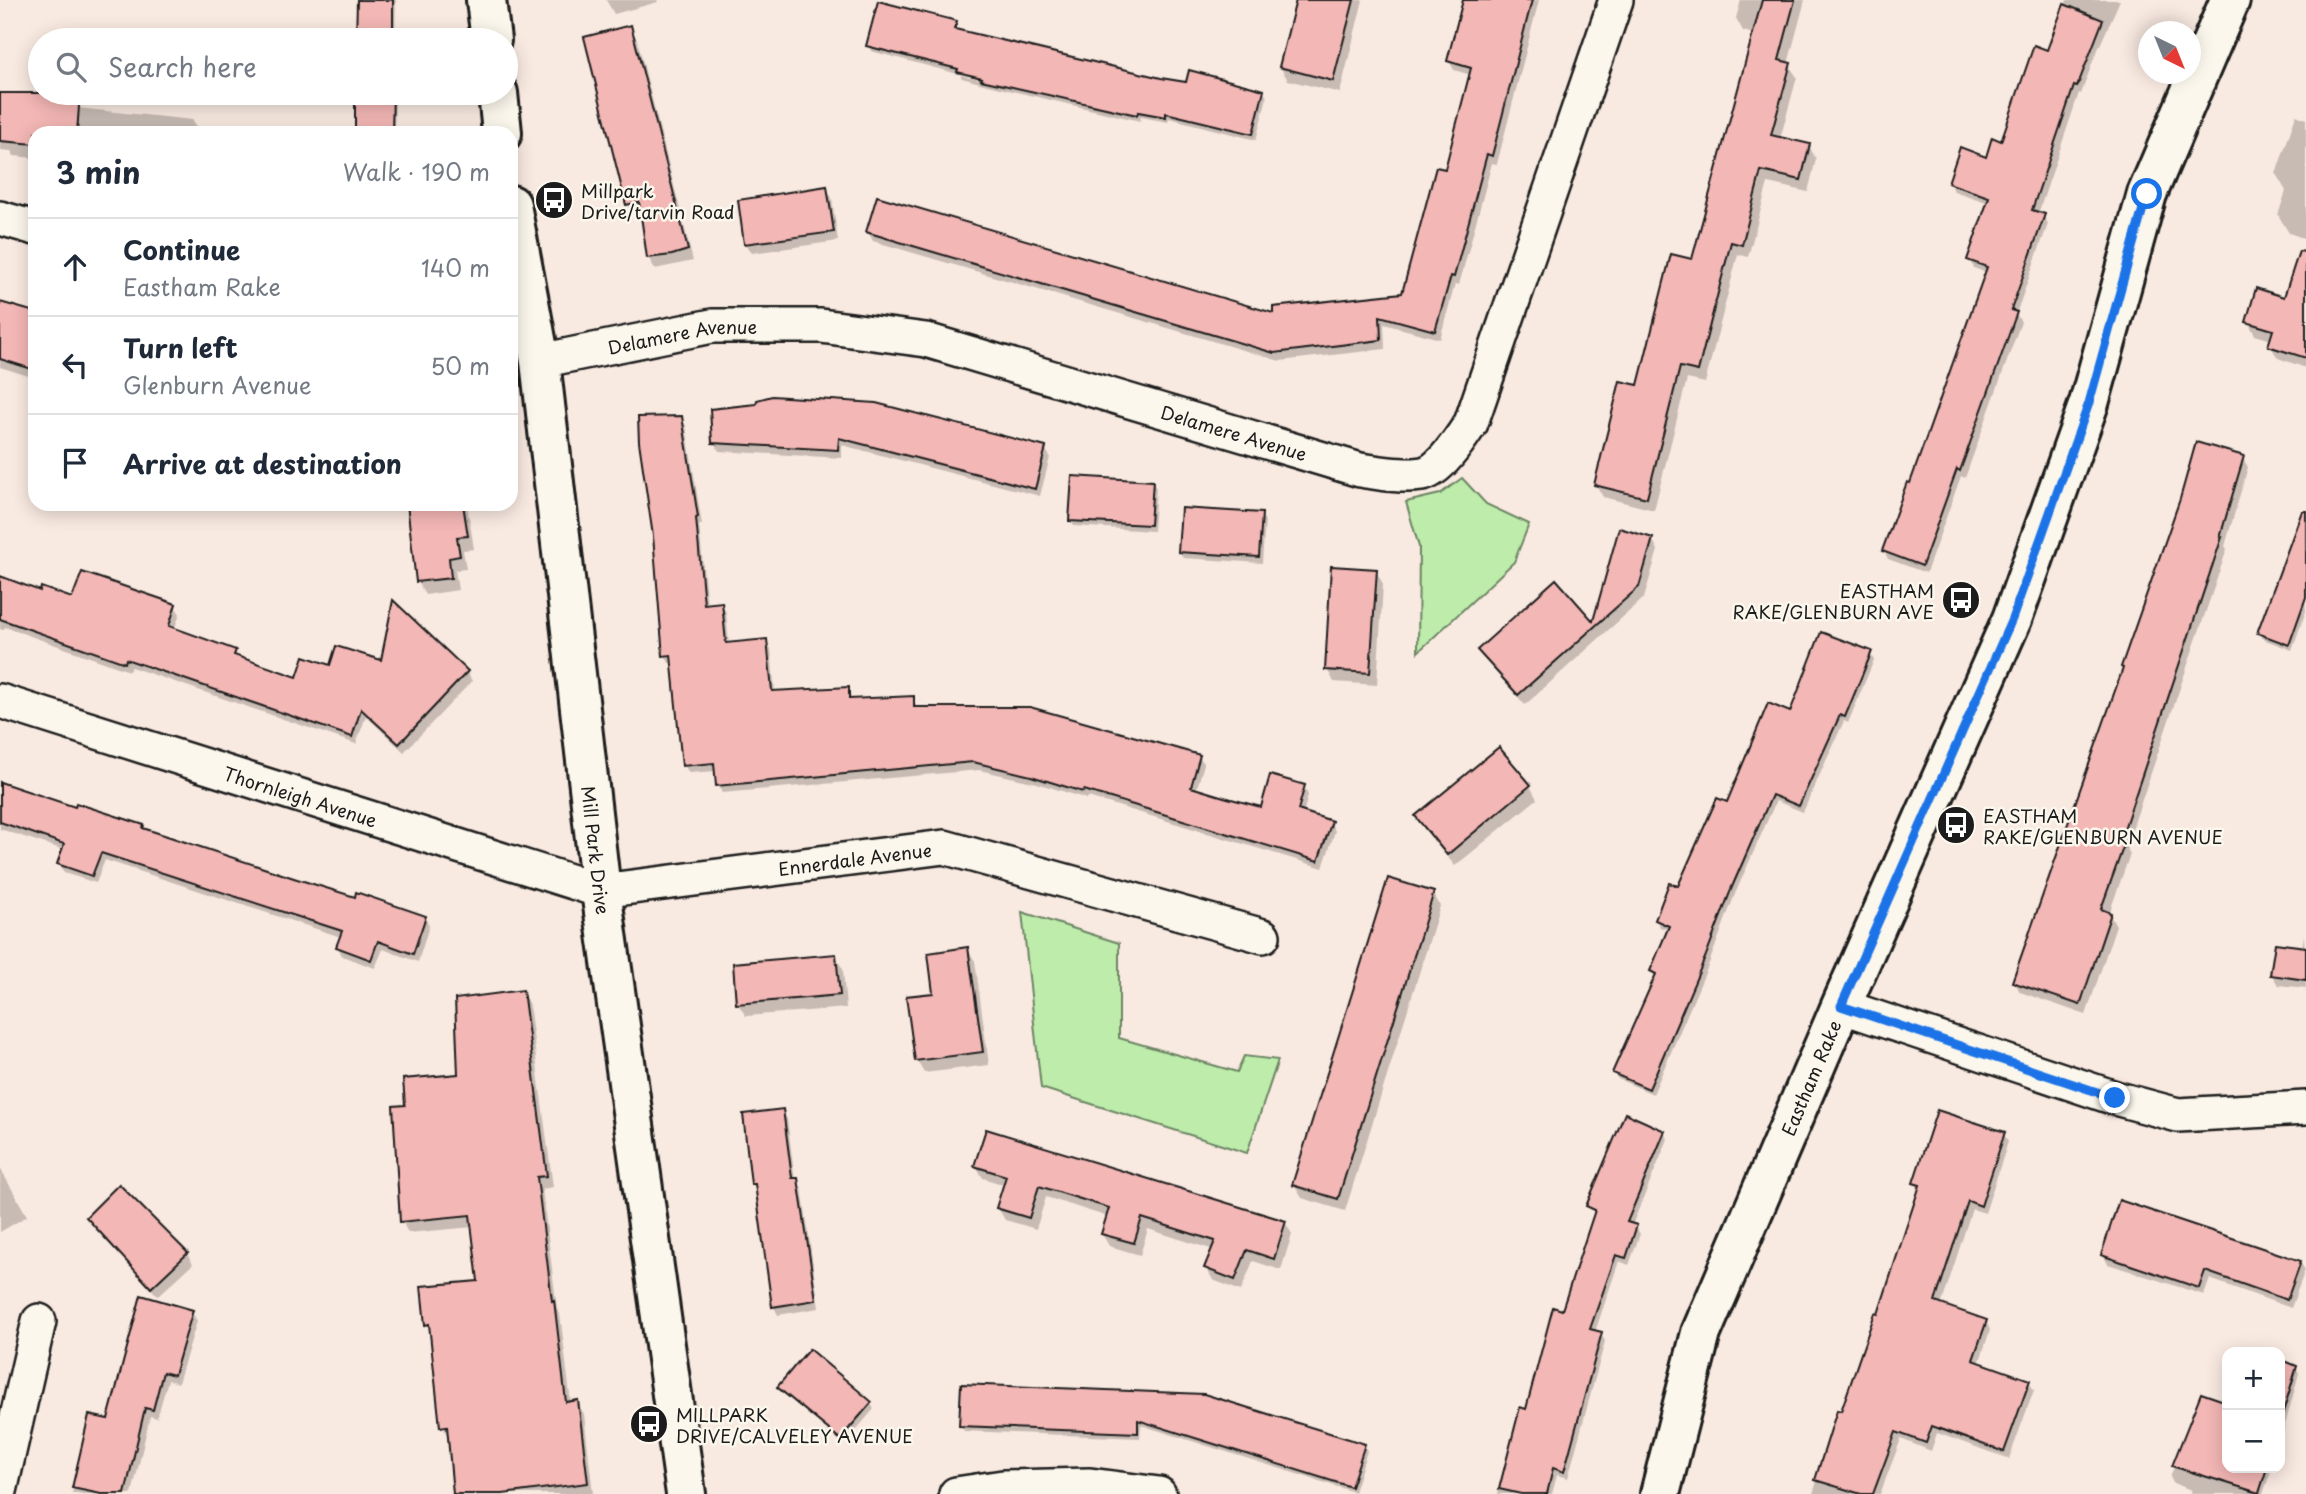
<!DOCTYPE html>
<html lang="en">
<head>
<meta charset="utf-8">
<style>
  body { margin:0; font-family:"Playpen Sans",sans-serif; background:#f2f2f3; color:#1f2937 }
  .controls { position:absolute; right:21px; bottom:21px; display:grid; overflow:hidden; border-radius:14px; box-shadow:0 4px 18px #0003 }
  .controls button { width:63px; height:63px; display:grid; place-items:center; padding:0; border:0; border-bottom:2px solid #e0e1e3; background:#fff; color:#1f2937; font:35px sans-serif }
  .compass { position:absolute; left:2138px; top:21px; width:63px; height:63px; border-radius:50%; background:#fff; box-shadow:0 4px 18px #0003; rotate:137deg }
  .stop { position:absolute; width:21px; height:21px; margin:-16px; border:5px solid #1a73e8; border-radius:50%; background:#fff }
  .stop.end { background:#1a73e8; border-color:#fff; box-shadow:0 2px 7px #0008 }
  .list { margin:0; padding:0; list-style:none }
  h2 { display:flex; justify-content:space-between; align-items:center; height:91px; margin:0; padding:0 28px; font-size:30px }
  h2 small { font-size:23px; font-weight:400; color:#747a83 }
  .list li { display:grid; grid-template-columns:46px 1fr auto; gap:21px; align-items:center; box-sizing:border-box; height:98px; padding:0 28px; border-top:2px solid #e0e1e3 }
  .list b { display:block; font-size:26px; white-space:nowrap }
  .list p { margin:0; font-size:23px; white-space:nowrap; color:#747a83 }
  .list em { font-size:23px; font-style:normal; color:#747a83 }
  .icon { flex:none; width:38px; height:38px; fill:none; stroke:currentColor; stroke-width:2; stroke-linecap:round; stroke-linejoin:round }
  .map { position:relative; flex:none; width:2306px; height:1494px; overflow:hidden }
  .search { position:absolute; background:#fff; box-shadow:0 4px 18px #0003; left:28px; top:28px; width:490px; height:77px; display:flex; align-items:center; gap:18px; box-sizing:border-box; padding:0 24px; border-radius:38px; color:#747a83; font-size:26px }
  .panel { position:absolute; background:#fff; box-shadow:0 4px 18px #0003; left:28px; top:126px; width:490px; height:385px; border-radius:21px }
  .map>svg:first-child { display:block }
</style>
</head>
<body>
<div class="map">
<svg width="2306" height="1494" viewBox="0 0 2306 1494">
  <rect width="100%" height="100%" fill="#f9eae1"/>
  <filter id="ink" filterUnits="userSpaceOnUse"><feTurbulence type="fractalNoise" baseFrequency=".0143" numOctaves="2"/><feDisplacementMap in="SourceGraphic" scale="14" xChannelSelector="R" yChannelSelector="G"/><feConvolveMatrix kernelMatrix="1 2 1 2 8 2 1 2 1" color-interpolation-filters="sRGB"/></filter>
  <g filter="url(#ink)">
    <g fill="#bdecab" stroke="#6c8464" stroke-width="2">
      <polygon points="1462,478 1486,504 1529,524 1514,562 1418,652 1419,547 1406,502 1440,494"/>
      <polygon points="1022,912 1119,943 1119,1038 1237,1072 1244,1056 1278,1060 1247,1153 1041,1088"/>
    </g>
    <g fill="#0003">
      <polygon points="359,0 396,0 395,40 358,40"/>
      <polygon points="606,0 657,0 658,2 614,14"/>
      <polygon points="1298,0 1363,0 1340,93 1288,80 1280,67"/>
      <polygon points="1490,0 1539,0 1497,164 1492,163 1459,285 1455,284 1440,339 1384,324 1385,349 1280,361 873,241 868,232 1275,315 1403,294 1446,172 1471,75 1454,70 1449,61"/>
      <polygon points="1741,0 1805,0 1788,64 1797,77 1780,139 1809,146 1816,159 1808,192 1768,183 1748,257 1738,254 1705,383 1687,379 1654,510 1603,497 1596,485 1693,261 1754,34 1743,31 1736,18"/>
      <polygon points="2067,0 2120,0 2093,61 2081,94 2079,93 2038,214 2044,216 2048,224 2016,314 2021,322 1965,478 1961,476 1926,573 1888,559 1884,551 1911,486 1987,273 1974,268 1969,260 1989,203 1954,191 1950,183 1987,159 2002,143 2048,52"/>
      <polygon points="956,23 958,32 1161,79 1263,91 1267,97 1256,140 1169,118 1168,122 1141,117 1140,121 987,85 962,78 960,75 990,81 991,78 958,71 958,74 871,51 868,45"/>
      <polygon points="630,27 637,39 693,261 655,269 648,257 643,214 635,216 628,204"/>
      <polygon points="357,93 395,93 394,133 356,133"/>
      <polygon points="0,100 193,120 198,133 35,133 35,158 14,156 11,151 0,150"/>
      <polygon points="2296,115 2306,119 2306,239 2289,233 2278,215 2286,191 2276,174"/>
      <polygon points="826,188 832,198 838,241 752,253 746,244"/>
      <polygon points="0,304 35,314 35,378 0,367"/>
      <polygon points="2306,306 2306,368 2278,358 2270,345 2272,340 2255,335 2248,322"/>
      <polygon points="758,406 1045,448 1050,457 1040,496 842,445 842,458 719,451 714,442"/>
      <polygon points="681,418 686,426 702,525 699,525 707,606 721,604 726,612 729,644 766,641 771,649 775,693 848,689 852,700 913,698 918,709 1199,756 1204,764 1196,791 1262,809 1304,787 1308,795 1303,814 1331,823 1335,831 1323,868 1088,797 1087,799 1037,783 979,770 722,793 718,785 716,771 689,773 684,765 673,663 669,663 665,655"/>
      <polygon points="2242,457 2248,467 2225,546 2227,549 2126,847 2130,854 2109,914 2116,925 2086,1015 2020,992 2014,981"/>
      <polygon points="1152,482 1156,488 1153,531 1074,526 1071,520"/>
      <polygon points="408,504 467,504 474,549 463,550 466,569 455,570 458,590 425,595 418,582"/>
      <polygon points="1261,515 1265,521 1262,563 1183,558 1180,552"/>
      <polygon points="1652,539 1658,550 1644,598 1525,705 1486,661 1480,650 1594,624"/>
      <polygon points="1376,571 1383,584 1377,685 1334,682 1327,669"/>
      <polygon points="0,578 41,593 74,600 174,605 180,614 174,630 235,652 238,658 299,679 331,667 382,663 467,672 472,681 404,752 366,716 356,744 131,667 129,671 5,627 3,630 0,629"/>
      <polygon points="2305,598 2306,611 2292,650 2263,639 2259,633"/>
      <polygon points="1870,653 1874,660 1848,723 1844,721 1803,812 1776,801 1735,894 1708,966 1653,1094 1618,1079 1614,1073 1656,978 1652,971 1669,930 1660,927 1656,920 1679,889 1728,804 1791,715"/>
      <polygon points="0,784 76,809 143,827 146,831 296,881 425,917 429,926 418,962 383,949 375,968 342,956 338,947 341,937 105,860 96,883 64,873 59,864 64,850 0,829"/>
      <polygon points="1530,786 1537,799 1455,866 1425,830 1417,817"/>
      <polygon points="1433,893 1440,906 1345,1211 1302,1198 1294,1185"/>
      <polygon points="2304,935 2306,988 2278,985 2272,975 2302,948"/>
      <polygon points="967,949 975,961 989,1065 924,1073 917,1061 935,994"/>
      <polygon points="835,956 843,969 846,1008 746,1016 738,1004"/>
      <polygon points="522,992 529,1004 553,1187 542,1189 557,1309 560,1314 571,1403 577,1402 584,1414 593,1494 455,1494 449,1438 442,1426 432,1332 427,1324 480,1283 473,1227 408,1233 402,1221 407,1106 460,1075"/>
      <polygon points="782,1111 787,1119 795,1180 802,1188 819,1308 778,1315 774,1307 758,1192 753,1184"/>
      <polygon points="1663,1132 1668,1139 1632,1225 1636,1227 1640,1234 1629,1265 1619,1261 1595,1332 1601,1334 1605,1341 1568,1478 1557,1475 1552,1494 1498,1494 1521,1409 1527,1411 1596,1215 1588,1206"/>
      <polygon points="2004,1134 2008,1142 1985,1213 1972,1209 1941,1306 1986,1321 1990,1330 1979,1364 2029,1382 2034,1390 2009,1459 1937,1433 1931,1451 1901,1439 1880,1494 1813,1494 1838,1412 1842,1413 1880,1316 1920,1191 1915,1183"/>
      <polygon points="976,1166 1285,1222 1292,1234 1281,1270 1253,1261 1241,1291 1213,1280 1206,1268 1214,1250 1148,1229 1140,1255 1109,1246 1102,1234 1108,1217 1046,1197 1036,1229 1005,1220 998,1208 1005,1185 983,1178"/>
      <polygon points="0,1168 27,1216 0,1232"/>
      <polygon points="119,1186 187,1254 193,1264 158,1296 93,1227 88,1218"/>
      <polygon points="2103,1255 2300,1262 2305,1270 2291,1308 2210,1279 2204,1295 2108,1264"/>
      <polygon points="192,1312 197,1321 178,1383 168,1380 157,1418 150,1416 132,1494 72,1494 90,1417 109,1421"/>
      <polygon points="2280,1361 2295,1367 2299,1373 2280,1444"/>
      <polygon points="963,1386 1364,1445 1367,1451 1354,1492 1141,1425 1140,1438 964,1431 961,1425"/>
      <polygon points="780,1387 870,1403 874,1409 844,1444 783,1393"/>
      <polygon points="2202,1395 2227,1404 2227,1468 2272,1468 2263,1494 2190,1494 2191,1490 2173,1483 2170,1477"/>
    </g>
    <g fill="#f3b7b5" stroke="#1c1c1c" stroke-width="2">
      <polygon points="357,0 393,0 393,40 356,40"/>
      <polygon points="1296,0 1354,0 1333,81 1279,67"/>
      <polygon points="1463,0 1532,0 1492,156 1487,154 1454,277 1451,276 1435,331 1380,316 1381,340 1274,353 866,232 877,196 1273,313 1273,307 1402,293 1436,167 1445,169 1471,68 1447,61"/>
      <polygon points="1762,0 1795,0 1779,60 1791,63 1771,135 1810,144 1801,180 1761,171 1742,245 1731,242 1698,371 1680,367 1647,498 1594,485 1620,381 1638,385 1671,254 1692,259"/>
      <polygon points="878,1 957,21 955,29 1161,78 1186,82 1189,70 1264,90 1253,134 1166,113 1166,117 1138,112 1137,115 981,80 982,78 957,72 958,69 866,46"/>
      <polygon points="2064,4 2103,20 2077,87 2074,86 2032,210 2045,214 2011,310 2017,312 1960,471 1957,469 1922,566 1882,551 1907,482 1910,483 1987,267 1967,260 1989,197 1948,183 1960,147 1986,157 1992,137 2001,141 2034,45 2047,50"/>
      <polygon points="631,25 688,250 672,255 647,258 639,202 626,205 584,37"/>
      <polygon points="0,93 80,93 77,133 35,133 35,144 0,141"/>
      <polygon points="355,93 393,93 392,133 355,133"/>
      <polygon points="827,186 834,232 744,244 738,200"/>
      <polygon points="2299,251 2306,252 2306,358 2268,346 2273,330 2246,322 2256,288 2284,297"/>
      <polygon points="0,302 35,312 35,370 0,359"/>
      <polygon points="772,396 876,403 1046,447 1035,489 839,438 838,450 712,443 710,409 756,404 757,400"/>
      <polygon points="682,416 698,517 696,518 704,604 722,602 726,643 767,639 772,691 849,687 849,699 914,696 914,707 1030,707 1200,755 1191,787 1224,797 1261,807 1270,775 1305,785 1298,810 1332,821 1318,861 1084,790 1083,792 1031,776 973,762 716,786 714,763 682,766 671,655 663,656 653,536 639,442 638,417"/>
      <polygon points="2196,442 2244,456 2220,537 2222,537 2120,841 2125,842 2101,909 2111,913 2080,1005 2012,982 2123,668 2121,667 2180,499"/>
      <polygon points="1072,476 1153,481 1150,525 1069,521"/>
      <polygon points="407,504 463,504 468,536 457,537 460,556 449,558 451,578 416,582"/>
      <polygon points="1181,508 1262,513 1259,557 1178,552"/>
      <polygon points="2302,511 2306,511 2306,597 2289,645 2257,633"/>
      <polygon points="1619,528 1653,538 1639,587 1518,695 1477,650 1556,579 1593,621"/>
      <polygon points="1331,566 1377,569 1370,673 1325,670"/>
      <polygon points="82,572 176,604 169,626 236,650 234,655 297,677 304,656 330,665 336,646 381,660 393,600 468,671 399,744 361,709 352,737 126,659 125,663 0,619 0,576 40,591 41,587 72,598"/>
      <polygon points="1821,632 1872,651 1845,717 1840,715 1799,806 1772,795 1732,887 1705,958 1649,1089 1612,1073 1656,974 1650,971 1669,926 1655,920 1669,883 1678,886 1717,798 1727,802 1768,703 1790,712"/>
      <polygon points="1499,747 1531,785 1447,855 1415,816"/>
      <polygon points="0,782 75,807 76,803 144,825 143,828 297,879 355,897 356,892 426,916 413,954 378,941 371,960 336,947 342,931 101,853 92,876 57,864 64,844 0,822"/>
      <polygon points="1388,878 1434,892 1338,1199 1292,1185"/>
      <polygon points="2275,943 2306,947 2306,980 2270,975"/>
      <polygon points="968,947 983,1052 915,1061 906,996 933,993 928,953"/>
      <polygon points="836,954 840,995 736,1004 733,963"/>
      <polygon points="523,990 547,1176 537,1177 552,1301 554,1300 566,1402 578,1400 588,1483 503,1494 453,1494 447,1426 440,1427 429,1324 425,1325 421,1286 478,1281 470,1215 400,1222 393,1106 405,1105 403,1079 458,1074 455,999"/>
      <polygon points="783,1109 792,1178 798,1178 816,1300 772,1307 755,1184 751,1184 743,1114"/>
      <polygon points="1937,1110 2005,1132 1981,1206 1968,1201 1935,1302 1987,1320 1973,1360 2030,1380 2004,1452 1932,1426 1926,1443 1896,1432 1873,1494 1861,1494 1815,1480 1837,1410 1841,1411 1875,1313 1878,1314 1920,1185 1913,1183"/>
      <polygon points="1625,1113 1665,1131 1627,1222 1637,1225 1626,1258 1616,1255 1590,1329 1602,1332 1564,1472 1553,1468 1547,1494 1521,1494 1499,1489 1520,1407 1526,1409 1553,1307 1562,1310 1595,1210 1586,1206"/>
      <polygon points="986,1129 1286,1221 1274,1259 1247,1250 1235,1280 1204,1268 1215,1241 1142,1218 1134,1243 1101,1234 1109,1208 1039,1186 1029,1218 996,1208 1006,1176 974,1166"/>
      <polygon points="119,1184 188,1253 151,1288 86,1217"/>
      <polygon points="2119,1200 2301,1261 2287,1300 2205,1271 2199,1288 2101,1255"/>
      <polygon points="141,1295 193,1310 174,1375 163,1372 153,1410 145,1408 125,1494 101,1494 72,1488 89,1415 108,1419"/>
      <polygon points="809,1349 872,1402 840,1439 777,1387"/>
      <polygon points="2280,1359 2297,1366 2280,1422"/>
      <polygon points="961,1384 1204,1394 1365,1444 1351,1487 1138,1420 1138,1433 959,1426"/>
      <polygon points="2201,1393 2227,1402 2227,1468 2267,1468 2259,1493 2172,1466"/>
    </g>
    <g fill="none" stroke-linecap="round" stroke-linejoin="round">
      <defs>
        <g id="minor">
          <polyline points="0,218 35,228"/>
          <path id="s1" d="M540,361L712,326H821L926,340L1360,470C1380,473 1402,477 1422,474C1440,471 1461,438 1471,423L1616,0"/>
          <path id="s2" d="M0,701L601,891L944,847L1263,936"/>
          <polyline points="1841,1006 2115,1098 2178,1115 2306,1108"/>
          <polyline points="0,1491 39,1321"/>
          <polyline points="956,1494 1003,1487 1090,1485 1159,1494"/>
        </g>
        <g id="tertiary">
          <polyline points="486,0 491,40"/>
          <polyline points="498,93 502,133"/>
          <path id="s3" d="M511,205L540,361L601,891L686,1494"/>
          <path id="s4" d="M1660,1494L1701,1333L1841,1006L2012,619L2089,403L2147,194L2230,0"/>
        </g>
      </defs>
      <use href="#minor" stroke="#1c1c1c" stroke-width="38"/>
      <use href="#tertiary" stroke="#1c1c1c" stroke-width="44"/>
      <use href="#minor" stroke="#fbf7ec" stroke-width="33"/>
      <use href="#tertiary" stroke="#fbf7ec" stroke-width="38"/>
    </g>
  </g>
  <g fill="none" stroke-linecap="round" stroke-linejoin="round" filter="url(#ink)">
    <polyline stroke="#1a73e8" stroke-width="9" points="2115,1098 1841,1006 2012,619 2089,403 2147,194"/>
  </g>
  <defs>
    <symbol id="bus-disc" viewBox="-11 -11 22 22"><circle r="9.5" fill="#1c1c1c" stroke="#fbf7ec"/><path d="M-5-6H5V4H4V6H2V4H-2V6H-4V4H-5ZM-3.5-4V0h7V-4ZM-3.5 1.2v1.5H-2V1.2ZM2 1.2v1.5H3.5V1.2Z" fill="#fff"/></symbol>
  </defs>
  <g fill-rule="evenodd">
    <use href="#bus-disc" x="532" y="178" width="44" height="44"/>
    <use href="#bus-disc" x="1939" y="578" width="44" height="44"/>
    <use href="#bus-disc" x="1934" y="803" width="44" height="44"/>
    <use href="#bus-disc" x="627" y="1402" width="44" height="44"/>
  </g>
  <g text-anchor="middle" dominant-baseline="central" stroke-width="5" stroke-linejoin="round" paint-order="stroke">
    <g font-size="18" fill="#1c1c1c" stroke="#fbf7ec" text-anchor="start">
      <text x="581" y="190">Millpark<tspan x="581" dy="21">Drive/tarvin Road</tspan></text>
      <text x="1934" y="590" text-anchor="end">EASTHAM<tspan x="1934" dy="21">RAKE/GLENBURN AVE</tspan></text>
      <text x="1983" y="815">EASTHAM<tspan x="1983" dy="21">RAKE/GLENBURN AVENUE</tspan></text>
      <text x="676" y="1414">MILLPARK<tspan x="676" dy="21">DRIVE/CALVELEY AVENUE</tspan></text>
    </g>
    <g font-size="18" fill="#1c1c1c" stroke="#fbf7ec">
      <text stroke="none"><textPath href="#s1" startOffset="145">Delamere Avenue</textPath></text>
      <text stroke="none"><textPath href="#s1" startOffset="712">Delamere Avenue</textPath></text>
      <text stroke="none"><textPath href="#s2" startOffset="315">Thornleigh Avenue</textPath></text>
      <text stroke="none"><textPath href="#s3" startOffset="651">Mill Park Drive</textPath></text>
      <text stroke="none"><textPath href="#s2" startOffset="886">Ennerdale Avenue</textPath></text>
      <text stroke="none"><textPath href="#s4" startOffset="444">Eastham Rake</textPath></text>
    </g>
  </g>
</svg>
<div class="controls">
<button>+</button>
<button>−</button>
</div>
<svg class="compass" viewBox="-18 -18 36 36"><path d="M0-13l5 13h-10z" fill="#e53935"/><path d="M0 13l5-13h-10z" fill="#747a83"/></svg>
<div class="stop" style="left:2147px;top:194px"></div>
<div class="stop end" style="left:2115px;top:1098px"></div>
<div class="search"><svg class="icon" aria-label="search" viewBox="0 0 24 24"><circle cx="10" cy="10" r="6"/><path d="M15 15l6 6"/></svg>Search here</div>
<section class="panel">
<h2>3 min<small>Walk · 190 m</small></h2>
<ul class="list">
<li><svg class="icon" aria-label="ahead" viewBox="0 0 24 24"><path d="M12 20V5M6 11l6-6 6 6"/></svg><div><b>Continue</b><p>Eastham Rake</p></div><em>140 m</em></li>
<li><svg class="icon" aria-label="left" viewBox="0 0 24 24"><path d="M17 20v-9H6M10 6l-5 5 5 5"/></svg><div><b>Turn left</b><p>Glenburn Avenue</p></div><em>50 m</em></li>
<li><svg class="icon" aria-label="arrive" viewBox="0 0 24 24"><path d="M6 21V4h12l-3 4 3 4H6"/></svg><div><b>Arrive at destination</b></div></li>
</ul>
</section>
</div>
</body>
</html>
